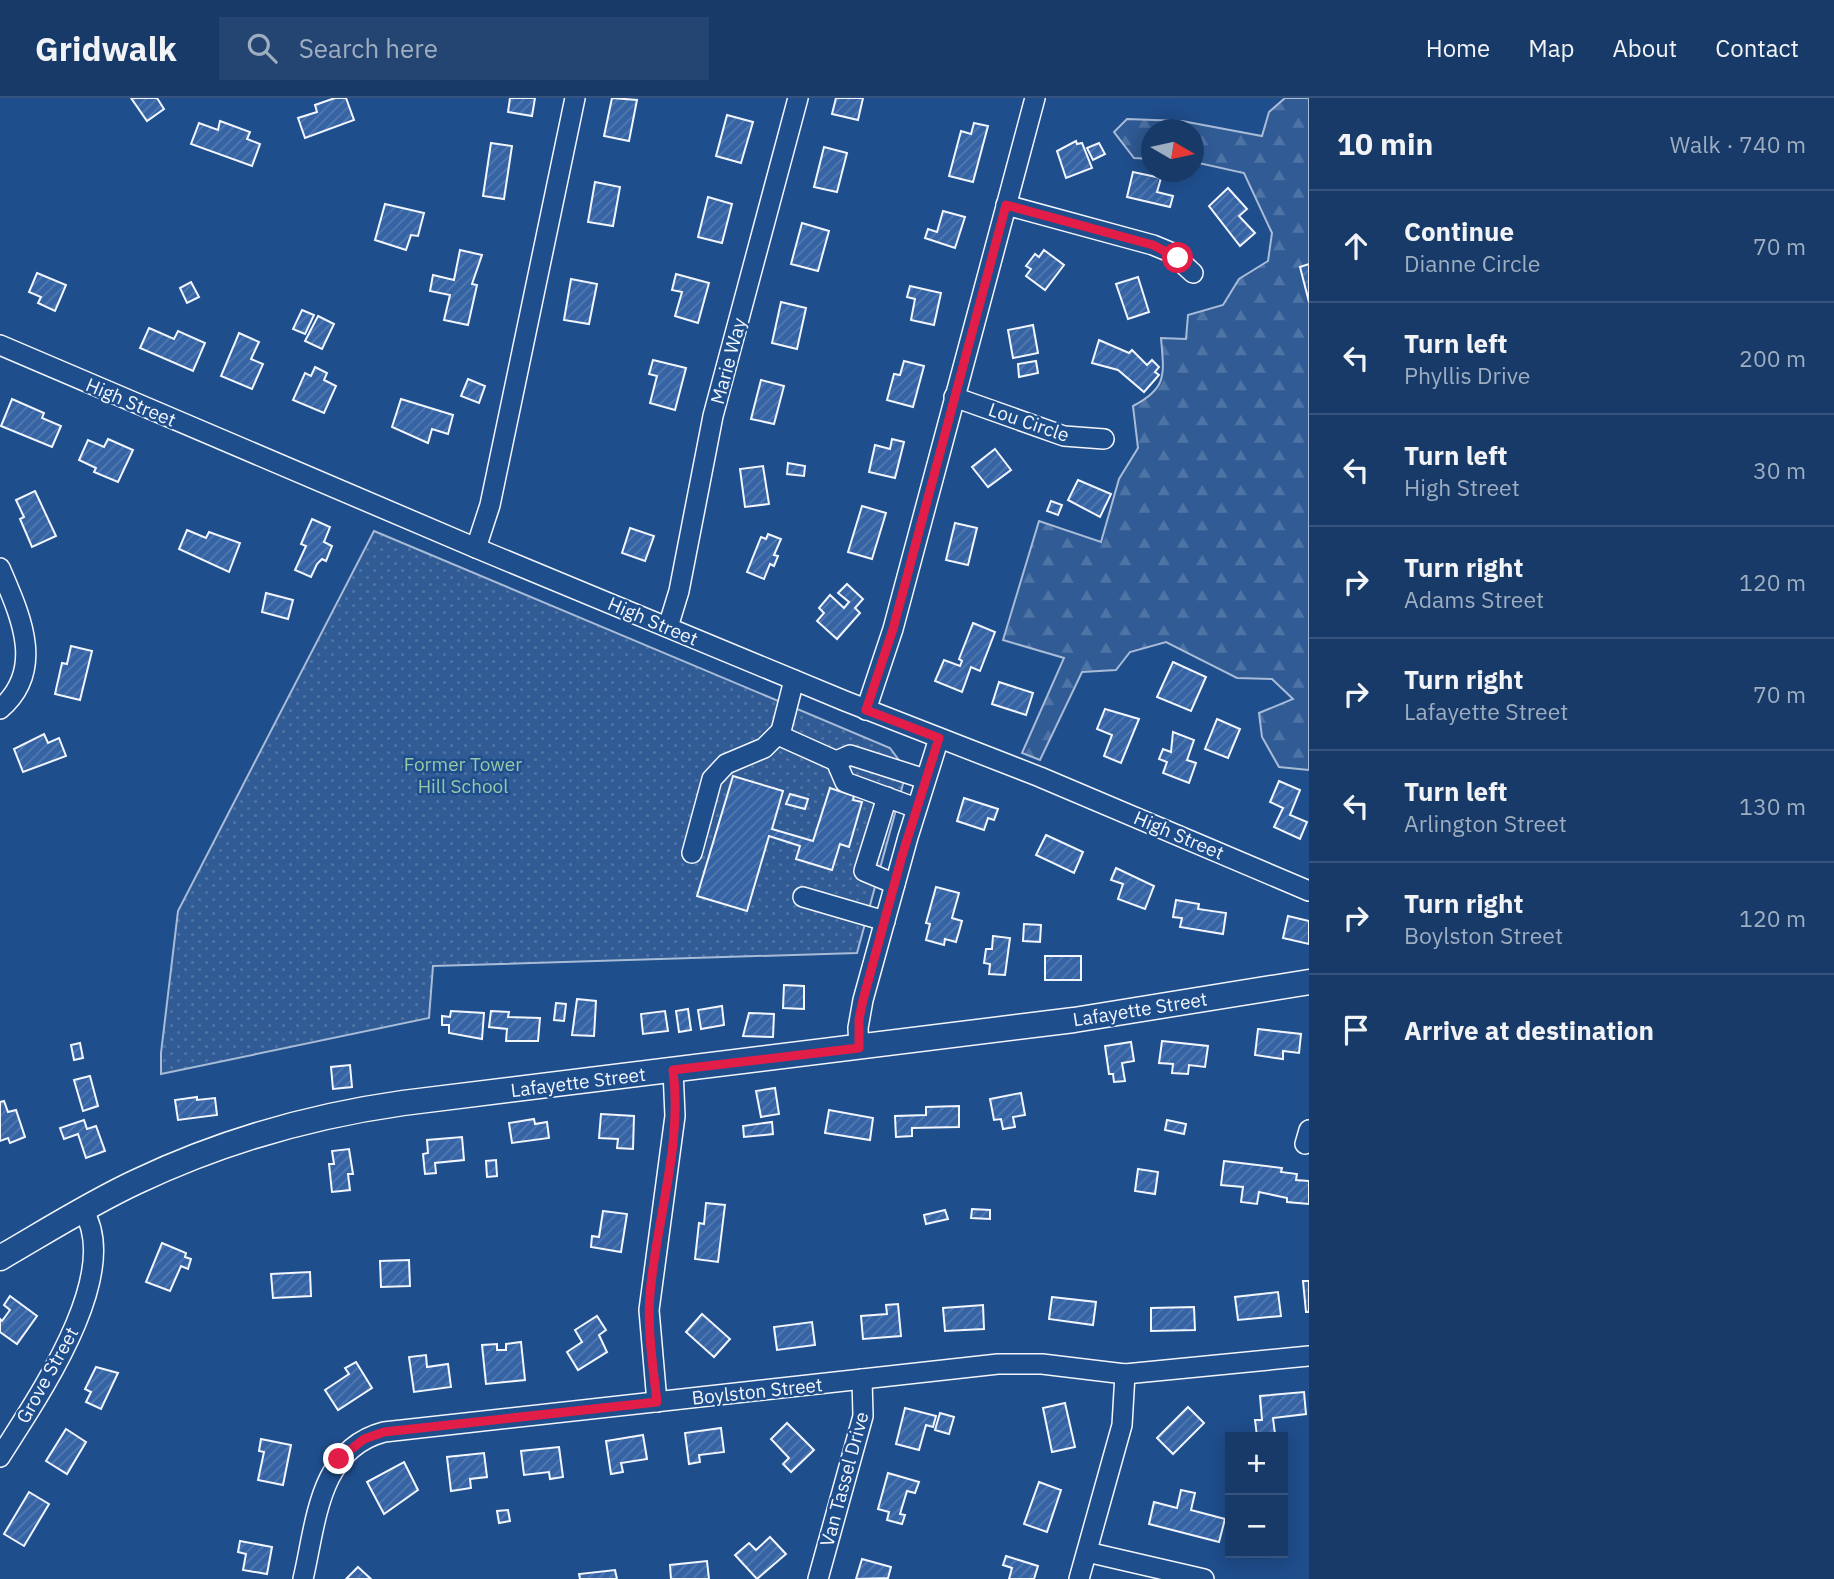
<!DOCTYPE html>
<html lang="en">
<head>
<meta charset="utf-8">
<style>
  body { margin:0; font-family:"IBM Plex Sans",sans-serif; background:#244571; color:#f1f3f6 }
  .controls { position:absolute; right:21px; bottom:21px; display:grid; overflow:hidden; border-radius:0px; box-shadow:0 4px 18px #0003 }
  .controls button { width:63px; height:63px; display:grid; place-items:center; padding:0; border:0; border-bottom:2px solid #36547d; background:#173a69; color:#f1f3f6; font:35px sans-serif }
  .compass { position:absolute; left:1141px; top:21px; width:63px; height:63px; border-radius:50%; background:#173a69; box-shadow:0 4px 18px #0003; rotate:99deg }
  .stop { position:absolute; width:21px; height:21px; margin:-16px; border:5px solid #e11d48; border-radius:50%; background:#fff }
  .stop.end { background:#e11d48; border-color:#fff; box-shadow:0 2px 7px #0008 }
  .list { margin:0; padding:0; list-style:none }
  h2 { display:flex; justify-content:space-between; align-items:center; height:91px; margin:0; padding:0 28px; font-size:30px }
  h2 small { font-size:23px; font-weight:400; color:#9eadc0 }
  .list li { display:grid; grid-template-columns:46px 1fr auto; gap:21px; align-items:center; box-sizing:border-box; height:112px; padding:0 28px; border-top:2px solid #36547d }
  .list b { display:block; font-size:26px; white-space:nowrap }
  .list p { margin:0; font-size:23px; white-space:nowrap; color:#9eadc0 }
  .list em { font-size:23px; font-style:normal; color:#9eadc0 }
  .icon { flex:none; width:38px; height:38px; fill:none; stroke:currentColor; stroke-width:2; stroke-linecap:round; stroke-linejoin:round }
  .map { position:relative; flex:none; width:1309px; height:1481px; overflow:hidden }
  header { display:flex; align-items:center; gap:42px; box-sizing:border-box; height:98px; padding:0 35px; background:#173a69; border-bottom:2px solid #36547d }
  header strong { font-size:33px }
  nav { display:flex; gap:38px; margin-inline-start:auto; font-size:24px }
  .search { width:490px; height:63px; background:#244571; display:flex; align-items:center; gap:18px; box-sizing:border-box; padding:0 24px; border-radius:0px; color:#9eadc0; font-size:26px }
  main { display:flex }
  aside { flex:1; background:#173a69 }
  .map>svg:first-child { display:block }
</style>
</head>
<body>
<header>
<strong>Gridwalk</strong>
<div class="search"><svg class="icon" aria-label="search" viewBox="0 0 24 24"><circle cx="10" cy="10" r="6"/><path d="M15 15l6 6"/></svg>Search here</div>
<nav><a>Home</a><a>Map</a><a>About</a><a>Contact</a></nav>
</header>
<main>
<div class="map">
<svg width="1309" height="1481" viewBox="0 0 1309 1481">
  <defs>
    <pattern id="forest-firs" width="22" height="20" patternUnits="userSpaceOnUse" patternTransform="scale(1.75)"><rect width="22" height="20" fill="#305b95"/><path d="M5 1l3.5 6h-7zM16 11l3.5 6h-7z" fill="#4e73a5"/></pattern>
    <pattern id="park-dots" width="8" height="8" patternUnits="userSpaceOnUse" patternTransform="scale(1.75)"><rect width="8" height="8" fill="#305b95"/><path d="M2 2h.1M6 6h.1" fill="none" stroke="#4e73a5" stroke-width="1.8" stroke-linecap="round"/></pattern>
    <pattern id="building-hatch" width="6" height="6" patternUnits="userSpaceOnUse" patternTransform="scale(1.75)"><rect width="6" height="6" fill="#3563a3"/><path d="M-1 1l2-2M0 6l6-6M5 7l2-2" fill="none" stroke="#537ab1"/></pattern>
  </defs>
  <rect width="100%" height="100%" fill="#1f4e8c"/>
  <path fill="url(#forest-firs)" stroke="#a8bbd7" stroke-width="2" d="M1285,0H1309V672L1279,669L1262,639L1259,615L1293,601L1272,581L1237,580L1166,544L1130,554L1116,572L1082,574L1040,662L1022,655L1064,560L1003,542L1039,423L1101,444L1119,381L1138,350L1133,308C1168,290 1164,276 1161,240L1186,241L1188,217L1223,207L1239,181L1268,163L1272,135L1244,75L1194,64V32H1152L1151,61L1134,60L1114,34L1127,21L1182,23L1262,38L1269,14Z"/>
  <polygon fill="url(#park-dots)" stroke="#a8bbd7" stroke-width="2" points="374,433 890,650 901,665 903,686 857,855 433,868 429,920 161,976 161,955 178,813"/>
  <g fill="url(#building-hatch)" stroke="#f2f6ff" stroke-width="2">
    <polygon points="131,0 157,0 164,11 147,23"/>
    <polygon points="335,0 346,0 354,22 305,40 298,20 317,14 315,7"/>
    <polygon points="510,0 535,0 532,18 508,14"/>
    <polygon points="612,0 637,2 629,43 604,38"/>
    <polygon points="836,0 863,0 858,22 832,16"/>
    <polygon points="727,17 753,24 741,65 716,58"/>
    <polygon points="220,23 250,34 247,41 260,46 252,68 191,46 199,25 218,32"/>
    <polygon points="974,25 988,28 973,84 949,78 961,33 971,36"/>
    <polygon points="1076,43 1077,46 1082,45 1092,70 1066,80 1057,53"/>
    <polygon points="491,45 512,48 504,101 483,98"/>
    <polygon points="1099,45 1105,56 1093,62 1087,50"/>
    <polygon points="824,49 847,55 837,94 814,89"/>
    <polygon points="1133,74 1161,80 1157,94 1173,98 1170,109 1127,99"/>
    <polygon points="595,84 620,89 613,128 588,124"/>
    <polygon points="1228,90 1247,111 1239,118 1255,135 1240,148 1209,108"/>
    <polygon points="708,99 732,106 722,145 698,139"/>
    <polygon points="385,106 424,115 418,138 411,137 406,152 375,142"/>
    <polygon points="943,113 965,119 955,150 925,140 928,131 937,134"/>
    <polygon points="802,125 829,133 818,173 791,166"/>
    <polygon points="460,152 482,157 472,186 477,187 468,227 444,222 450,197 430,193 433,177 454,182"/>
    <polygon points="1044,152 1064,167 1045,192 1026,178 1031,171 1026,168 1035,156 1039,159"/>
    <polygon points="1309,166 1309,204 1300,169"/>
    <polygon points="37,175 66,187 55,213 38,205 41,199 29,194"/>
    <polygon points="676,176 709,185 698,225 675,218 682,194 672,192"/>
    <polygon points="1138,179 1149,214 1128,221 1116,186"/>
    <polygon points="571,181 597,186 589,226 564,222"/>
    <polygon points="191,184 199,199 187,205 180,190"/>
    <polygon points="910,188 941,195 934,227 911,222 915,201 907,199"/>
    <polygon points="781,204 806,210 797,251 772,245"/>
    <polygon points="302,212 314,217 305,236 293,231"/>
    <polygon points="318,218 334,226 322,251 305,243"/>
    <polygon points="1033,227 1038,255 1013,260 1008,232"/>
    <polygon points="149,230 174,241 178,233 205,245 193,273 140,250"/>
    <polygon points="239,235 259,244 251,261 263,266 252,291 221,278"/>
    <polygon points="1099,242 1129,255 1132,252 1147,267 1152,262 1159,269 1155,274 1159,277 1144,294 1118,272 1092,265"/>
    <polygon points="653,262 686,270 675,312 650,305 657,278 649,276"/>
    <polygon points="904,263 924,268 913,309 887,302 894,276 900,277"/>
    <polygon points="1036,263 1038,275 1019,279 1018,266"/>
    <polygon points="315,269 327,275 324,282 336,288 324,315 293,302 305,275 311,278"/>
    <polygon points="468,281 485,288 479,305 461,298"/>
    <polygon points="761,282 784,288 774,326 751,321"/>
    <polygon points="12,301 44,315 42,320 61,328 52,349 1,328"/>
    <polygon points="401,301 453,317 448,336 432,331 428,345 392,329"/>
    <polygon points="108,341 133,352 118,384 94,374 96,370 79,362 88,342 104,349"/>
    <polygon points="892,341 904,344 895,380 869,374 875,347 890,351"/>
    <polygon points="995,351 1011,372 988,389 972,369"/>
    <polygon points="788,365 805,368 804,378 787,376"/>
    <polygon points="763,368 769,406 745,409 740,371"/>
    <polygon points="1078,382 1111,396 1100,419 1068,402"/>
    <polygon points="35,393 56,438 32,449 20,421 24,419 16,402"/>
    <polygon points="1051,403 1062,407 1058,417 1047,413"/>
    <polygon points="862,408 886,415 872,461 848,454"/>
    <polygon points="312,421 330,429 324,444 332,448 326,463 322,461 317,466 311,479 295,472 306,448 301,446"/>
    <polygon points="955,425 977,430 968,467 946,462"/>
    <polygon points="630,430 654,438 645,463 622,455"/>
    <polygon points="187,432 206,440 209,434 240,445 229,474 179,451"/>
    <polygon points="768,436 781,441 774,457 778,458 774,468 770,466 764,481 747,474 761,439 766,441"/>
    <polygon points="847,486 863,501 855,510 860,515 837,541 817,523 824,515 819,510 830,497 844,510 849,504 838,495"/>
    <polygon points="266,495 293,502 288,521 262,514"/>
    <polygon points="973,525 995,534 980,573 971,569 962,594 935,583 944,562 960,568 962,563 959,561"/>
    <polygon points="71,548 92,553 80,602 55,596 62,565 67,566"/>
    <polygon points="1173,564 1206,579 1191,613 1157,599"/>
    <polygon points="999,584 1033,595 1026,617 992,606"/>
    <polygon points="1105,611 1139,621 1121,665 1104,658 1112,637 1097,631"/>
    <polygon points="1217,621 1240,631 1228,660 1205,651"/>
    <polygon points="1173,634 1194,642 1187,662 1196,665 1189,685 1163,675 1167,664 1159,661 1163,651 1171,654"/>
    <polygon points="44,636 48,645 59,640 66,658 23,674 14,651"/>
    <polygon points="733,678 783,693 772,731 813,743 830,690 854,698 853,702 862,704 849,749 840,746 832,772 796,761 800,748 769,738 747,813 697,798"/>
    <polygon points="1279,683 1300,692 1290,717 1307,724 1300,741 1274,729 1283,710 1270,704"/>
    <polygon points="790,696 808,701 805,711 786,706"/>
    <polygon points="964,700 998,711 994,722 988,720 984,732 957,723"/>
    <polygon points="1046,737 1083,754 1074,775 1036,757"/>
    <polygon points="1116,770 1154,788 1145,811 1118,801 1123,786 1111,782"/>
    <polygon points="936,789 959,795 952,820 962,823 956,844 945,841 944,847 926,842 930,826 926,825"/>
    <polygon points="1176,802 1199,806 1198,811 1226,815 1223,836 1180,829 1182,820 1173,819"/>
    <polygon points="1288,818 1309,823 1309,846 1283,840"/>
    <polygon points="1024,826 1041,827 1040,844 1023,843"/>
    <polygon points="993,838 1010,840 1005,877 989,876 990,866 984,865 986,851 992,851"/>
    <rect x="1045" y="858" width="36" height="24"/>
    <polygon points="784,887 804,888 804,911 783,910"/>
    <polygon points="577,901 596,903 594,938 572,937"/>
    <polygon points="556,905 566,906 564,923 554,922"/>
    <polygon points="722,908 724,927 701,931 698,912"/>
    <polygon points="688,911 691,932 679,934 676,913"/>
    <polygon points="451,913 484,915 482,941 449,935 449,927 442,927 442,918 450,919"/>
    <polygon points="491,913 509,914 508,919 540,920 538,943 506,943 507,931 489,929"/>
    <polygon points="665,913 668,933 643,936 641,916"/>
    <polygon points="749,915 774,916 773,939 743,938"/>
    <polygon points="1258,931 1301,936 1299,955 1283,953 1283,961 1255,957"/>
    <polygon points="1162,943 1208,948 1205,969 1189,967 1188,976 1172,975 1173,966 1159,965"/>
    <polygon points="1131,944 1134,963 1122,965 1125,983 1114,984 1113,976 1109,976 1105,948"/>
    <polygon points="80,945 83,960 74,962 71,947"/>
    <polygon points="350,967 352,989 333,991 331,969"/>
    <polygon points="90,978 98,1008 83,1013 74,982"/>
    <polygon points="775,990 779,1016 761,1019 756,993"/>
    <polygon points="1021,995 1025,1017 1013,1019 1015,1029 1003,1031 1001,1021 994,1022 990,1001"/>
    <polygon points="197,999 197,1002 215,1000 217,1017 178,1022 175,1002"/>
    <polygon points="4,1003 8,1014 16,1012 25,1039 10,1045 8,1040 0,1043 0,1004"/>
    <polygon points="959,1008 959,1029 912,1030 912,1038 896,1039 895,1018 926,1017 926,1009"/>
    <polygon points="829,1012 873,1020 870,1042 825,1035"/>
    <polygon points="601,1016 634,1018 633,1051 617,1050 618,1041 599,1040"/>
    <polygon points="534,1021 535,1026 547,1024 549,1040 512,1045 509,1025"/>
    <polygon points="84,1022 87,1031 96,1028 105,1053 86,1060 78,1036 64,1041 60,1030"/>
    <polygon points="1167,1022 1186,1026 1184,1036 1165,1032"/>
    <polygon points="772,1024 773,1036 744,1039 743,1028"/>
    <polygon points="462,1039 464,1062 435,1065 436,1075 425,1076 423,1056 428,1055 427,1042"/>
    <polygon points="349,1051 353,1076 348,1076 350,1092 332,1094 329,1066 334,1066 332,1053"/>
    <polygon points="496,1062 497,1078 487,1079 486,1063"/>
    <polygon points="1224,1063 1282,1070 1281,1074 1297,1076 1296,1082 1309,1083 1309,1106 1287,1104 1287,1100 1259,1094 1257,1106 1241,1104 1243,1089 1221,1087"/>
    <polygon points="1138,1071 1158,1074 1155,1096 1135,1093"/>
    <polygon points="706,1105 725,1107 718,1164 695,1161 699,1125 704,1126"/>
    <polygon points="972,1111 990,1112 990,1121 971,1120"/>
    <polygon points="945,1112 948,1121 926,1126 924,1117"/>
    <polygon points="603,1113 627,1116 621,1154 591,1149 592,1138 599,1139"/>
    <polygon points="162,1145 186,1155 185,1159 191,1161 188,1171 181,1168 170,1193 146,1184"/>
    <polygon points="409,1162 410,1188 381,1189 380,1163"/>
    <polygon points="310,1174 311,1198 273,1200 271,1176"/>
    <polygon points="1303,1183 1309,1183 1309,1214 1306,1214"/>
    <polygon points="1278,1194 1281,1218 1238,1222 1235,1199"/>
    <polygon points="10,1198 37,1218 17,1246 0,1234 0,1221 2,1223 10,1212 4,1207"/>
    <polygon points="1052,1199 1096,1204 1093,1227 1049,1221"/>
    <polygon points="898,1206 901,1238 863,1241 861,1218 887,1216 886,1207"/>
    <polygon points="983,1207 984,1231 945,1233 943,1210"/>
    <polygon points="1194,1209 1195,1232 1151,1233 1151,1210"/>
    <polygon points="702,1216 730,1241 714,1259 686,1234"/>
    <polygon points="597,1218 606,1232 599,1237 607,1254 578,1272 567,1254 582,1244 575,1232"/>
    <polygon points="812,1224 815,1247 777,1252 774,1229"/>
    <polygon points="521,1244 525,1282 486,1286 482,1247 497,1246 497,1252 506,1252 506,1246"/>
    <polygon points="426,1257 427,1269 448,1266 451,1289 414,1294 409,1259"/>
    <polygon points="356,1264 372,1290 338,1312 325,1292 349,1276 345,1270"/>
    <polygon points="96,1269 118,1275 101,1311 86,1304 91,1294 85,1291"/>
    <polygon points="1304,1294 1306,1316 1273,1320 1275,1336 1257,1338 1255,1322 1262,1322 1260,1298"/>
    <polygon points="1065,1305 1075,1349 1052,1354 1043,1310"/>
    <polygon points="1188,1309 1204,1325 1173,1356 1157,1340"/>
    <polygon points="905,1310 936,1318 933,1329 926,1327 919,1352 896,1346"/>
    <polygon points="940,1315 954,1319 949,1336 935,1332"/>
    <polygon points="787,1325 814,1352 791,1374 783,1366 789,1360 771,1341"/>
    <polygon points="721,1330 724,1354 699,1357 700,1364 689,1366 685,1335"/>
    <polygon points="66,1331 86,1344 67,1376 46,1363"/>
    <polygon points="643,1337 647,1361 621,1365 623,1374 611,1376 606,1343"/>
    <polygon points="261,1341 291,1347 283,1387 258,1382 264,1354 259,1353"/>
    <polygon points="559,1349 563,1379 550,1381 549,1374 524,1377 521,1353"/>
    <polygon points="484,1355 487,1379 470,1381 471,1390 451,1393 447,1359"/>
    <polygon points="404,1364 418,1392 384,1416 367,1384"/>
    <polygon points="888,1375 919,1384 915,1395 907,1393 900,1416 905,1417 902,1426 887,1422 889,1414 878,1411"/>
    <polygon points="1039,1384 1061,1392 1047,1434 1024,1426"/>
    <polygon points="1181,1392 1195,1395 1191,1412 1225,1421 1219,1444 1149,1426 1154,1404 1177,1410"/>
    <polygon points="29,1394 49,1406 24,1448 4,1436"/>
    <polygon points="508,1412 510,1423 499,1425 497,1413"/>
    <polygon points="770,1439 786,1456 757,1481 735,1457 749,1445 756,1452"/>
    <polygon points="240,1443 272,1449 267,1476 243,1472 246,1456 238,1454"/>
    <polygon points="1006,1458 1038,1468 1034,1481 1009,1481 1012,1470 1003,1467"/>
    <polygon points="862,1461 891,1469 888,1480 856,1481"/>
    <polygon points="707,1463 709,1481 671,1481 670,1467"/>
    <polygon points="358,1469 371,1481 346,1481"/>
    <polygon points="615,1472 617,1481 580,1481 579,1476"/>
  </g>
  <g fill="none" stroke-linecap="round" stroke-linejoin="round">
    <defs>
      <g id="minor">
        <polyline points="1006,107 1153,147 1170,154 1193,175"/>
        <polyline points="0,247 476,450 845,603 1040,679 1309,793"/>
        <polyline points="954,299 1064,338 1104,341"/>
        <polyline points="476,450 490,407 575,0"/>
        <path d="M0,470C19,515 47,571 0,611"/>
        <polyline points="668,529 679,493 713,318 798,0"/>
        <polyline points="866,612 893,531 1035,0"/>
        <polyline points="778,637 836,663 850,657 925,681"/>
        <polyline points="836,663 845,684 916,710"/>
        <polyline points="887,699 864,773 895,786"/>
        <polyline points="692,755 712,681 726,666 764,650 781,633 794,582"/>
        <polyline points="803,799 885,823"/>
        <polyline points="859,950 858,930 863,902 908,739 939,640"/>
        <polyline points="1305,1046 1309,1032"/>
        <polyline points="657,1304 649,1212 675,1018 673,972"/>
        <path d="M0,1359C35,1303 124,1177 83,1112"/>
        <polyline points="1087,1454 1204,1481"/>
        <path d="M303,1481C316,1427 318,1351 384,1334L998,1266H1042L1125,1276L1309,1258"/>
        <polyline points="818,1481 863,1318 862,1281"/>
        <polyline points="1079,1481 1122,1327 1125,1276"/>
      </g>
      <path id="major" d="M0,1160C45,1134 89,1106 136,1084C220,1044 311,1018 403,1005L1074,922L1309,884"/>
    </defs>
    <use href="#minor" stroke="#f2f6ff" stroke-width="22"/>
    <use href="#major" stroke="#f2f6ff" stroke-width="27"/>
    <use href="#minor" stroke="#1f4e8c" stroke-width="19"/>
    <use href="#major" stroke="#1f4e8c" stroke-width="24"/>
  </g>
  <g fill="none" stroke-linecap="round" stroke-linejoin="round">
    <path stroke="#e11d48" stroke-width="9" d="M339,1361L364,1341L384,1334L657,1304C653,1268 647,1232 650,1196C656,1123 683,1046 673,972L859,950V921L863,902L902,758L939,640L866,612L893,531L1006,107L1153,147L1178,160"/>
  </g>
  <g text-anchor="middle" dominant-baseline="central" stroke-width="5" stroke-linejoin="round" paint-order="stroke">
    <g font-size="19" fill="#f2f6ff" stroke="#1f4e8c">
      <text transform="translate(728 263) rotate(-75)">Marie Way</text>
      <text transform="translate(131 304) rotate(23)">High Street</text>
      <text transform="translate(1029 324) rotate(19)">Lou Circle</text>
      <text transform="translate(653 523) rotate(23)">High Street</text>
      <text transform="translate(1179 737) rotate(23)">High Street</text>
      <text transform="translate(1140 911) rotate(-9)">Lafayette Street</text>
      <text transform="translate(578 984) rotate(-7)">Lafayette Street</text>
      <text transform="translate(47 1277) rotate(-61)">Grove Street</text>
      <text transform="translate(757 1293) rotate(-6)">Boylston Street</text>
      <text transform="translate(844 1381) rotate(-75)">Van Tassel Drive</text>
    </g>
    <g font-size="19" fill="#97c8a6" stroke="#1f4e8c">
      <text x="463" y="666">Former Tower<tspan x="463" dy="22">Hill School</tspan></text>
    </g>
  </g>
</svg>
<div class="controls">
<button>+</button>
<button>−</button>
</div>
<svg class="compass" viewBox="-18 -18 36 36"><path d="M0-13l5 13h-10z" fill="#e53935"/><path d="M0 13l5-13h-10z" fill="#9eadc0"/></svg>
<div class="stop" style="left:1178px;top:160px"></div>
<div class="stop end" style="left:339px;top:1361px"></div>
</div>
<aside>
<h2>10 min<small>Walk · 740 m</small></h2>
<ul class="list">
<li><svg class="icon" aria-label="ahead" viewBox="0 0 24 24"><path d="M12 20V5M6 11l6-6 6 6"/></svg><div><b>Continue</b><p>Dianne Circle</p></div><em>70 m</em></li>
<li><svg class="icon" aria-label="left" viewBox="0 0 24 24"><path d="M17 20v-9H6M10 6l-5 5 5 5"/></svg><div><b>Turn left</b><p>Phyllis Drive</p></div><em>200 m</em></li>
<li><svg class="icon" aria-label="left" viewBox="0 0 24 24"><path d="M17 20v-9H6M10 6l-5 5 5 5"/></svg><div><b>Turn left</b><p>High Street</p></div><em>30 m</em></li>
<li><svg class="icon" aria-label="right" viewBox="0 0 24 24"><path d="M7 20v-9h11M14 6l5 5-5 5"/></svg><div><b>Turn right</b><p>Adams Street</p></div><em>120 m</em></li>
<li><svg class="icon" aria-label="right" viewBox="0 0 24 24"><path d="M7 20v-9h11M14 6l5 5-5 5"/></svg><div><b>Turn right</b><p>Lafayette Street</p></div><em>70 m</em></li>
<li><svg class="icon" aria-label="left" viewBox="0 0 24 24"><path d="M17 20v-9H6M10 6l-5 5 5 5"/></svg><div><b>Turn left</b><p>Arlington Street</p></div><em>130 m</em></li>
<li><svg class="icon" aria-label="right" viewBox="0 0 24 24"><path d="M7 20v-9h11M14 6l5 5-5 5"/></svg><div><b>Turn right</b><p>Boylston Street</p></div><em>120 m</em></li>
<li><svg class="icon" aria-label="arrive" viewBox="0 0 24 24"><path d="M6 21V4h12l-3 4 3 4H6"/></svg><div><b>Arrive at destination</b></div></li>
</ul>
</aside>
</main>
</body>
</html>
